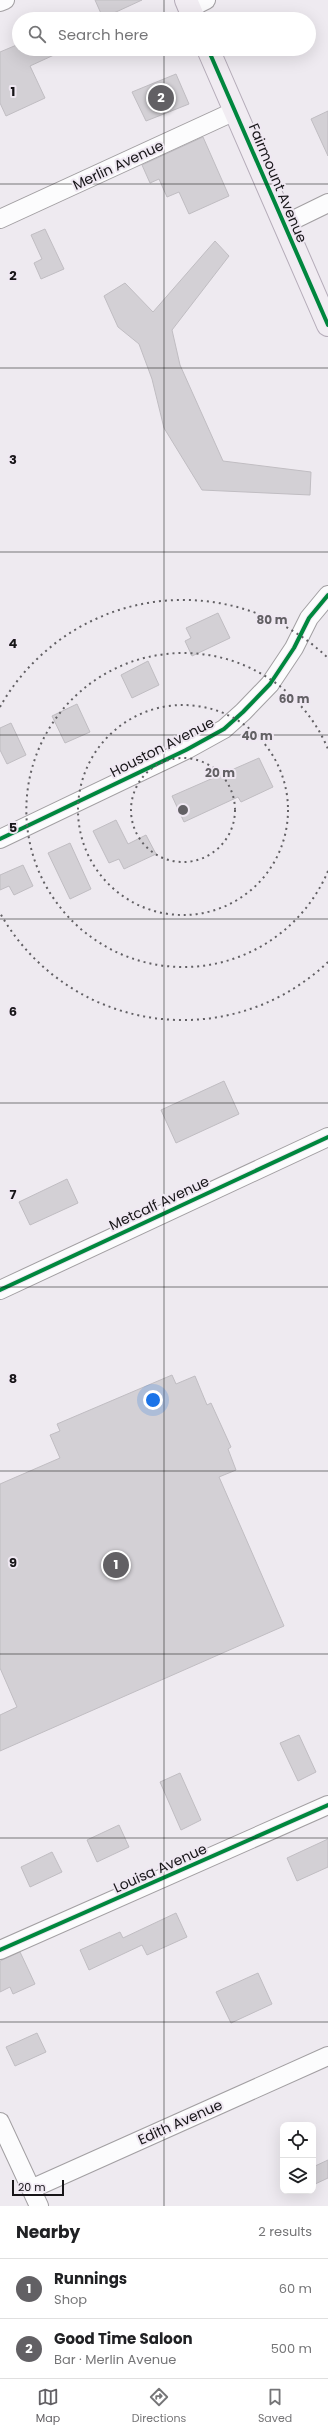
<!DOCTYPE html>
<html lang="en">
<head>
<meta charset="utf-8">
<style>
	body { margin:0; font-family:Poppins,sans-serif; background:#f6f6f6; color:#202124 }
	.controls { position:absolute; right:12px; bottom:12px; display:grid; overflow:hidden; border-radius:8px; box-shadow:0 4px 16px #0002 }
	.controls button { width:36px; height:36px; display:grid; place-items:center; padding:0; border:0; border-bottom:1px solid #e0e0e0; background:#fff; color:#202124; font:20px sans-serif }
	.scale { position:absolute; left:12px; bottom:10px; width:52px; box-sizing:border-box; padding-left:4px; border:2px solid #171518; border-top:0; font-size:11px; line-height:14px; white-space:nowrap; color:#171518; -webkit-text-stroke:3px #efe8f2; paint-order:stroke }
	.you { position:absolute; left:153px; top:1400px; width:14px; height:14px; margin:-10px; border:3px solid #fff; border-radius:50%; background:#1a73e8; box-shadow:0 0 0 6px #1a73e833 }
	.badge { display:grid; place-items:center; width:26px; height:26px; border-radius:50%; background:#626064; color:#fff; font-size:13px; font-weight:700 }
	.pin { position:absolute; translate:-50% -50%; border:2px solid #fff; box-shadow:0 1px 4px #0006 }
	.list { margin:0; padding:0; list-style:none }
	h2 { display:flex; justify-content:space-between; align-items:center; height:52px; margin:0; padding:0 16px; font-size:17px }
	h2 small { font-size:13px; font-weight:400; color:#757577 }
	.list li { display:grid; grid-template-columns:26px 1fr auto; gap:12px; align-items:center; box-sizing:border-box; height:60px; padding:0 16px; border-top:1px solid #e0e0e0 }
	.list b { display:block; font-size:15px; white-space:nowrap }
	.list p { margin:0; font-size:13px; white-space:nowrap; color:#757577 }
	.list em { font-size:13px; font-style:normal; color:#757577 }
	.icon { flex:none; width:22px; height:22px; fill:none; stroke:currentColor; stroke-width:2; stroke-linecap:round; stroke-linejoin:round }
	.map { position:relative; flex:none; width:328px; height:2206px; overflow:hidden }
	.search { position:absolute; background:#fff; box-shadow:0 4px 16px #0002; left:12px; right:12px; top:12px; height:44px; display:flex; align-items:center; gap:10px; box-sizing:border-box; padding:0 14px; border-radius:22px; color:#757577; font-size:15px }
	.sheet { height:172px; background:#fff }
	nav { display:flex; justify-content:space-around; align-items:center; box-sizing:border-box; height:56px; border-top:1px solid #e0e0e0; background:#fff; font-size:11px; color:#757577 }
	nav a { display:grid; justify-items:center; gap:2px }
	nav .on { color:#626064 }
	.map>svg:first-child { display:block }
</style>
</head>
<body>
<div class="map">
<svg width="328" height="2206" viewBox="0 0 328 2206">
	<rect width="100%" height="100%" fill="#eeeaf0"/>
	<!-- building -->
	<path fill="#d3d0d5" stroke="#c0bdc2" d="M95,0h47l-39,18z
		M19,44v5h48l-37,17 15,32 -39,18 -6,-13v-51z
		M176,74l13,30 -43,17 -14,-29z
		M328,111v45l-17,-37z
		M203,137l26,59 -40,18 -10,-22 -12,5 -8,-18 -9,4 -8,-18z
		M45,229l19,40 -23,10 -7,-16 8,-4 -11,-24z
		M215,241l14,15 -57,74 8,35 43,96 88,11 -1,23 -108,-5 -38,-62 -12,-49 -13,-35 -21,-17 -14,-31 21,-13 28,29z
		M218,613l12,25 -38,18 -7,-15 6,-3 -5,-10z
		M148,661l11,24 -27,13 -11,-23z
		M77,704l13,28 -25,11 -13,-27z
		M11,723l15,32 -19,9 -7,-14v-22z
		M259,758l14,29 -32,15 -3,-5 -54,25 -12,-26z
		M116,820l12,24 18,-9 10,19 -32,15 -5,-10 -10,4 -16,-32z
		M70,843l21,46 -21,10 -22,-46z
		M23,865l10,21 -19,9 -5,-9 -9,4v-15z
		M224,1081l15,33 -63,29 -15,-33z
		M67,1179l11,24 -48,22 -11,-23z
		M172,1375l4,9 19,-8 12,29 4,-2 20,44 -3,2 8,21 -17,7 65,149 -284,125v-36l17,-8 -17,-39v-184l60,-26 -10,-23 10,-4 -3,-7z
		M299,1735l17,37 -18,9 -18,-38z
		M180,1773l21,47 -20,10 -21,-48z
		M119,1825l10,22 -32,15 -10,-22z
		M328,1839v28l-31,14 -10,-23z
		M52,1852l10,20 -32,15 -9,-20z
		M176,1913l11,24 -40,18 -5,-10 -53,25 -9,-20 40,-18 3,6z
		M20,1952l15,32 -22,10 -3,-7 -10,5v-31z
		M258,1973l14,31 -41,19 -15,-31z
		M37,2033l9,19 -31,14 -9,-19z
		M328,2160v18l-15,7v-18z"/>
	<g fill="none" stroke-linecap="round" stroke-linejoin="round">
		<!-- minor casing -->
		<g stroke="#a29fa2" stroke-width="20">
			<path id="minor" d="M0,2l5,-2
				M190,8l16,-8
				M0,219l235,-108
				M283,225l45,-22
				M0,839l186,-89 38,-21 19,-17 27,-28 24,-36 15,-30 19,-23
				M0,1290l328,-153
				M0,1950l328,-145
				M0,2122l39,84
				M31,2189l297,-133"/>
		</g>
		<!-- primary casing -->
		<g stroke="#b5acb9" stroke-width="24">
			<path id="primary" d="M186,0l8,19
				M208,49l120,276"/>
		</g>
		<!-- minor -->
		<use href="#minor" stroke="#fcfcfd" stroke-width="18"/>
		<!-- primary -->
		<use href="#primary" stroke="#f1ecf2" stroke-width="22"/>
		<!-- cycleway casing -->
		<g stroke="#efe8f2" stroke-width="6">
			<path id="cycleway" d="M208,49l120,276
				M0,839l186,-89 38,-21 19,-17 27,-28 24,-36 15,-30 19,-23
				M0,1290l328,-153
				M0,1950l328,-145"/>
		</g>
		<!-- cycleway -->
		<use href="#cycleway" stroke="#00873e" stroke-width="4"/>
	</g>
	<!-- grid -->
	<path fill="none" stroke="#171518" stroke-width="1" stroke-opacity="0.55" d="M164,0v19M164,49v2157M0,184h328M0,368h328M0,552h328M0,735h328M0,919h328M0,1103h328M0,1287h328M0,1471h328M0,1654h328M0,1838h328M0,2022h328"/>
	<!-- distance rings -->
	<g fill="none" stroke="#626064" stroke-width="2" stroke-dasharray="2 4">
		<circle cx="183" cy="810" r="52"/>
		<circle cx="183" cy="810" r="105"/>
		<path d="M328 871A157 157 0 1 1 328 749"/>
		<path d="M328 962A210 210 0 0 1 0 913M0 707A210 210 0 0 1 328 658"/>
	</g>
	<g text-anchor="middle" stroke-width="4" stroke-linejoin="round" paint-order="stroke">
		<!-- street labels -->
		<g font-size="14" fill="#171518" stroke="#efe8f2">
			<text transform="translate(118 165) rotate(-25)" y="5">Merlin Avenue</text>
			<text transform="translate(278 183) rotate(67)" y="5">Fairmount Avenue</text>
			<text transform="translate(162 747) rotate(-27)" y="5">Houston Avenue</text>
			<text transform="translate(159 1203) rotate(-25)" y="5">Metcalf Avenue</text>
			<text transform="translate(160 1868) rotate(-24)" y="5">Louisa Avenue</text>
			<text transform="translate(180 2122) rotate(-24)" y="5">Edith Avenue</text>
		</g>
	</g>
	<g font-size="13" text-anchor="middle" font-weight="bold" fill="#171518" stroke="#efe8f2" stroke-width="4" stroke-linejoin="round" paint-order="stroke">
		<text x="13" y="96">1</text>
		<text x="13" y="280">2</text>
		<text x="13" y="464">3</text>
		<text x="13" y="648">4</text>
		<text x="13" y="832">5</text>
		<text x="13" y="1016">6</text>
		<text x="13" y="1199">7</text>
		<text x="13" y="1383">8</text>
		<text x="13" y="1567">9</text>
	</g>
	<circle cx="183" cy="810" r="6" fill="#626064" stroke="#efe8f2" stroke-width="2"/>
	<g font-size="12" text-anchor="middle" font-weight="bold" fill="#626064" stroke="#efe8f2" stroke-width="4" stroke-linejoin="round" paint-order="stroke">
		<text x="272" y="624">80 m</text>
		<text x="294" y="703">60 m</text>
		<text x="257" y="740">40 m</text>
		<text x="220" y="777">20 m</text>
	</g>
</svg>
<div class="controls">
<button><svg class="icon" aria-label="locate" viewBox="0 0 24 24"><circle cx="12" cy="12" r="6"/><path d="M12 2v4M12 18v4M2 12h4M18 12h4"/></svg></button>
<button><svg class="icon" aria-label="layers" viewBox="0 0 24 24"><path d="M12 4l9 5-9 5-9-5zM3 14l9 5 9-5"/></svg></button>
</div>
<div class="scale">20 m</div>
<div class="you"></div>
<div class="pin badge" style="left:116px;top:1565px">1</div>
<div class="pin badge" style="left:161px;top:98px">2</div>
<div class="search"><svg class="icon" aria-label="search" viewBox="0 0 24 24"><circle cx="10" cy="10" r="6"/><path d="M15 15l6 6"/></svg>Search here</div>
</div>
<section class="sheet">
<h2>Nearby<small>2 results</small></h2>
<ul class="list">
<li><span class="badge">1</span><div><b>Runnings</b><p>Shop</p></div><em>60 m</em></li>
<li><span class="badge">2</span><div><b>Good Time Saloon</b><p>Bar · Merlin Avenue</p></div><em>500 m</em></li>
</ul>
</section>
<nav>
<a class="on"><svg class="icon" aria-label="map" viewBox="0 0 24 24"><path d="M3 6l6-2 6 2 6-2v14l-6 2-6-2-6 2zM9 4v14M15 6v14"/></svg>Map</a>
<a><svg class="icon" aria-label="directions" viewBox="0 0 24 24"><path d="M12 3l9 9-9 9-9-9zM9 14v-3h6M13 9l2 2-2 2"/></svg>Directions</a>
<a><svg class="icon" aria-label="saved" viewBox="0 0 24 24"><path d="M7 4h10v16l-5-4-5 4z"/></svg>Saved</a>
</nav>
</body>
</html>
